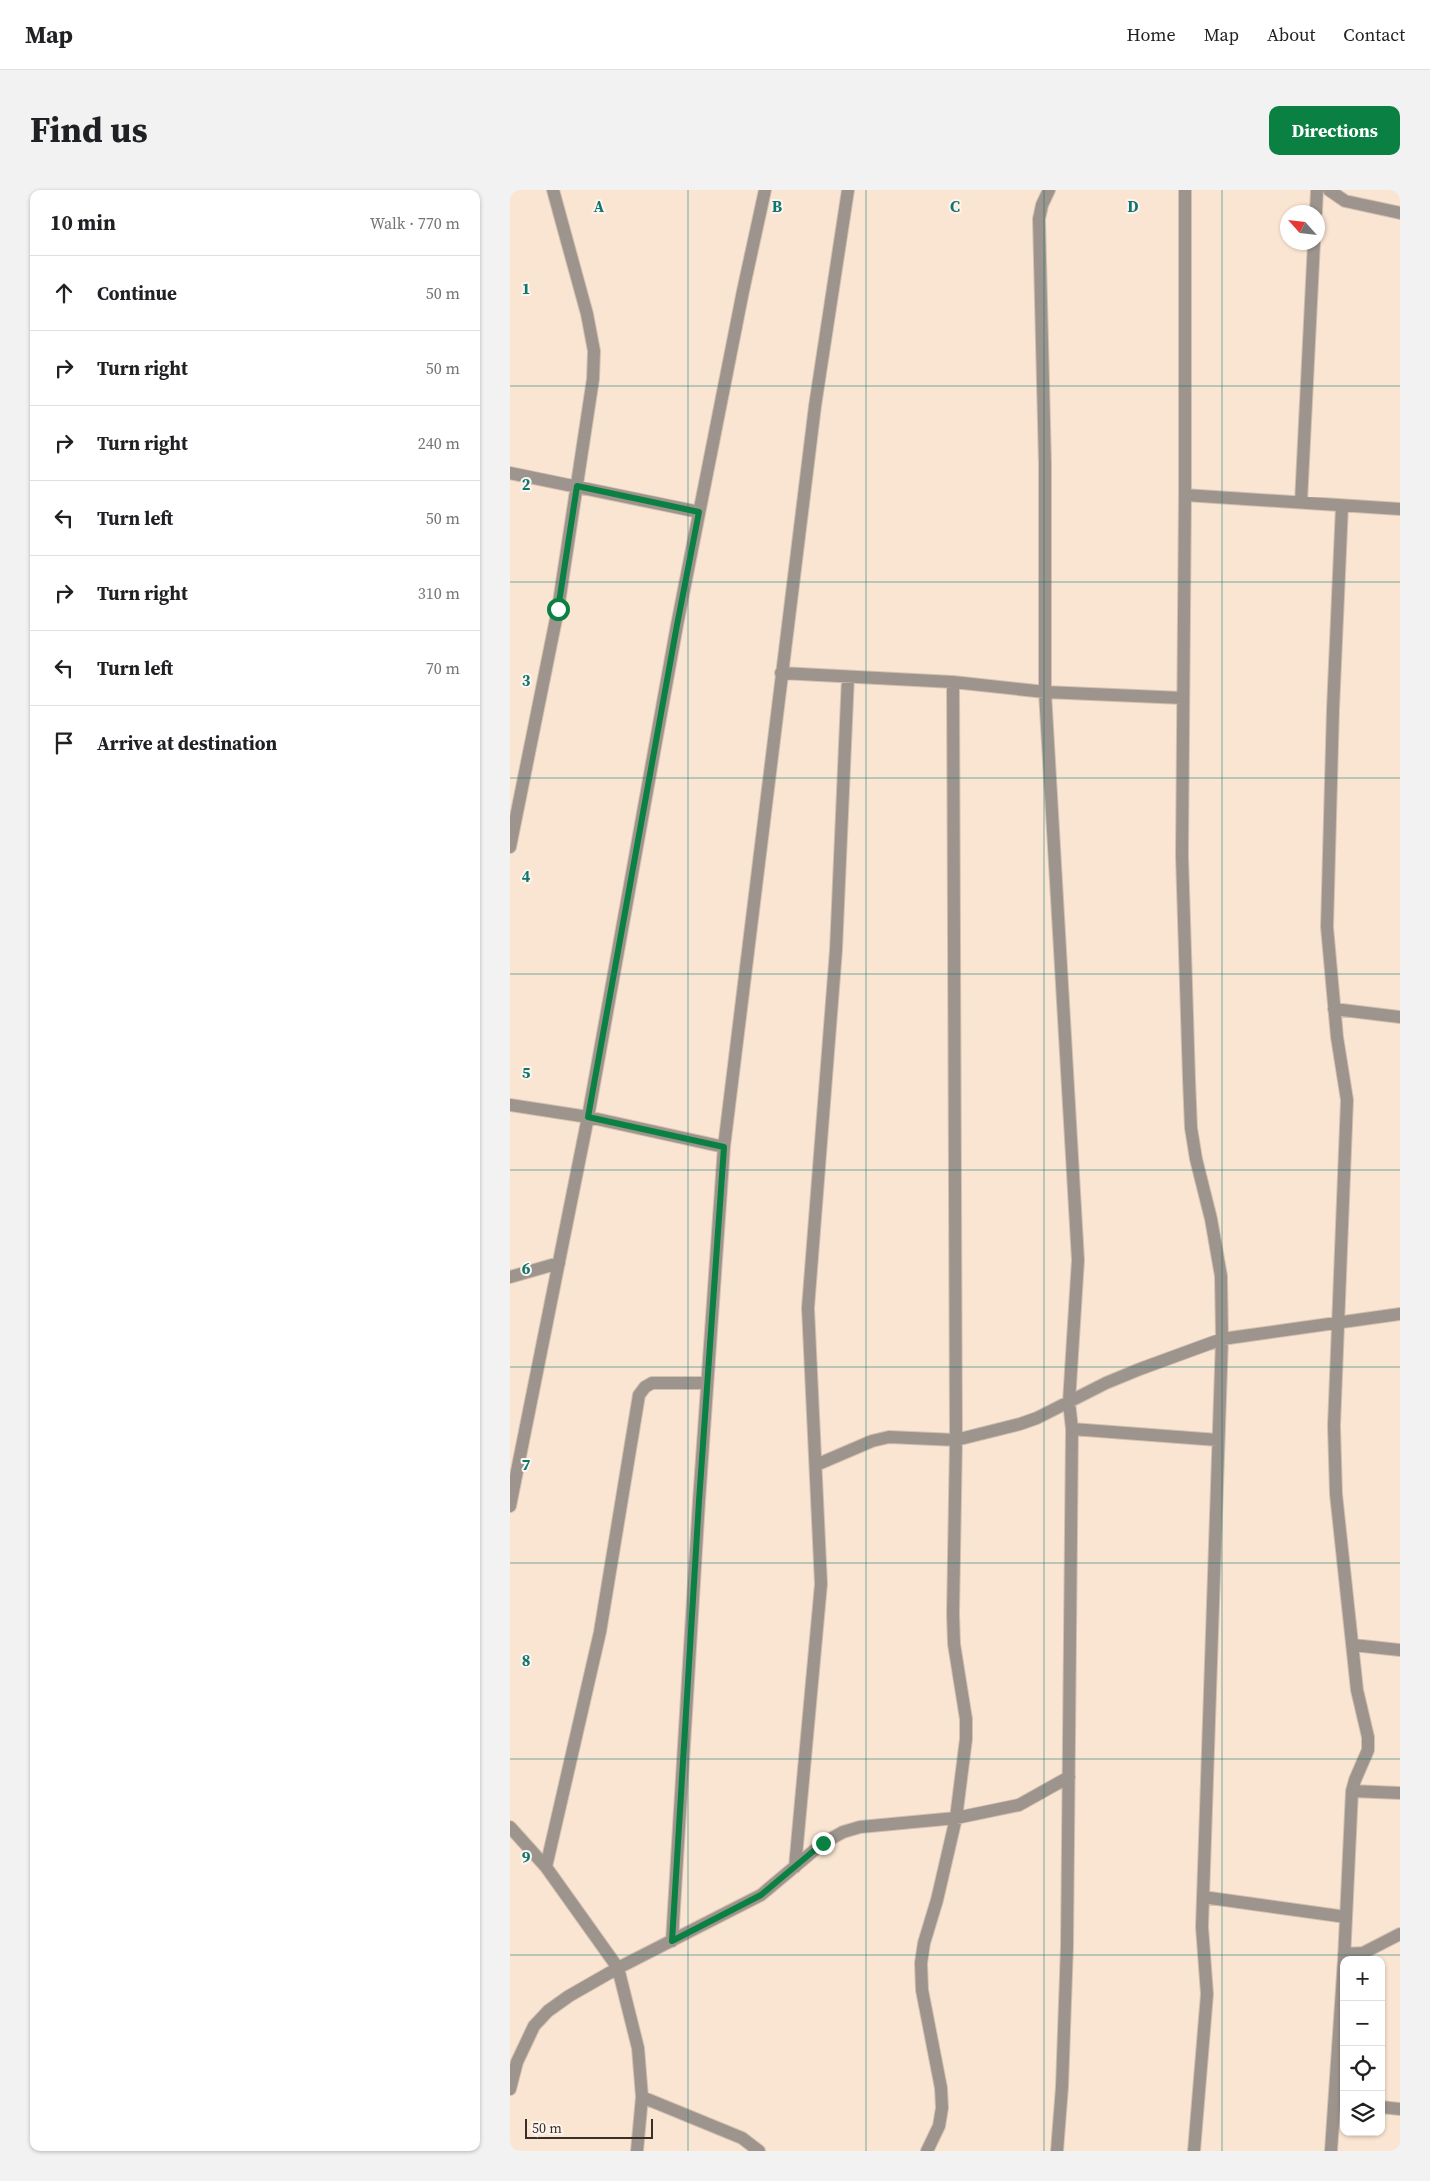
<!DOCTYPE html>
<html lang="en">
<head>
<meta charset="utf-8">
<style>
	body { margin:0; font-family:"Source Serif 4",serif; background:#f2f2f2; color:#202124 }
	.controls { position:absolute; right:15px; bottom:15px; display:grid; overflow:hidden; border-radius:10px; box-shadow:0 1px 4px #0004 }
	.controls button { width:45px; height:45px; display:grid; place-items:center; padding:0; border:0; border-bottom:1px solid #e0e0e0; background:#fff; color:#202124; font:25px sans-serif }
	.compass { position:absolute; left:770px; top:15px; width:45px; height:45px; border-radius:50%; background:#fff; box-shadow:0 1px 4px #0004; rotate:297deg }
	.scale { position:absolute; left:15px; bottom:12px; width:128px; box-sizing:border-box; padding-left:5px; border:2px solid #383029; border-top:0; font-size:14px; line-height:18px; white-space:nowrap; color:#383029; -webkit-text-stroke:4px #fdf4ed; paint-order:stroke }
	.stop { position:absolute; width:15px; height:15px; margin:-11px; border:4px solid #0b8043; border-radius:50%; background:#fff }
	.stop.end { background:#0b8043; border-color:#fff; box-shadow:0 1px 5px #0008 }
	.list { margin:0; padding:0; list-style:none }
	h2 { display:flex; justify-content:space-between; align-items:center; height:65px; margin:0; padding:0 20px; font-size:21px }
	h2 small { font-size:16px; font-weight:400; color:#757577 }
	.list li { display:grid; grid-template-columns:32px 1fr auto; gap:15px; align-items:center; box-sizing:border-box; height:75px; padding:0 20px; border-top:1px solid #e0e0e0 }
	.list b { display:block; font-size:19px; white-space:nowrap }
	.list em { font-size:16px; font-style:normal; color:#757577 }
	.icon { flex:none; width:28px; height:28px; fill:none; stroke:currentColor; stroke-width:2; stroke-linecap:round; stroke-linejoin:round }
	.map { position:relative; flex:none; width:890px; height:1961px; overflow:hidden; border-radius:10px }
	header { display:flex; align-items:center; gap:30px; box-sizing:border-box; height:70px; padding:0 25px; background:#fff; border-bottom:1px solid #e0e0e0 }
	header strong { font-size:24px }
	nav { display:flex; gap:28px; margin-inline-start:auto; font-size:18px }
	.intro { display:flex; align-items:center; justify-content:space-between; box-sizing:border-box; height:120px; padding:0 30px }
	h1 { margin:0; font-size:35px }
	.button { padding:12px 22px; border-radius:10px; background:#0b8043; color:#fff; font-size:18px; font-weight:700 }
	main { display:flex; gap:30px; padding:0 30px }
	aside { flex:1; background:#fff; border-radius:10px; box-shadow:0 1px 4px #0004 }
	.map>svg:first-child { display:block }
</style>
</head>
<body>
<header>
<strong>Map</strong>
<nav><a>Home</a><a>Map</a><a>About</a><a>Contact</a></nav>
</header>
<div class="intro"><h1>Find us</h1><a class="button">Directions</a></div>
<main>
<aside>
<h2>10 min<small>Walk · 770 m</small></h2>
<ul class="list">
<li><svg class="icon" aria-label="ahead" viewBox="0 0 24 24"><path d="M12 20V5M6 11l6-6 6 6"/></svg><div><b>Continue</b></div><em>50 m</em></li>
<li><svg class="icon" aria-label="right" viewBox="0 0 24 24"><path d="M7 20v-9h11M14 6l5 5-5 5"/></svg><div><b>Turn right</b></div><em>50 m</em></li>
<li><svg class="icon" aria-label="right" viewBox="0 0 24 24"><path d="M7 20v-9h11M14 6l5 5-5 5"/></svg><div><b>Turn right</b></div><em>240 m</em></li>
<li><svg class="icon" aria-label="left" viewBox="0 0 24 24"><path d="M17 20v-9H6M10 6l-5 5 5 5"/></svg><div><b>Turn left</b></div><em>50 m</em></li>
<li><svg class="icon" aria-label="right" viewBox="0 0 24 24"><path d="M7 20v-9h11M14 6l5 5-5 5"/></svg><div><b>Turn right</b></div><em>310 m</em></li>
<li><svg class="icon" aria-label="left" viewBox="0 0 24 24"><path d="M17 20v-9H6M10 6l-5 5 5 5"/></svg><div><b>Turn left</b></div><em>70 m</em></li>
<li><svg class="icon" aria-label="arrive" viewBox="0 0 24 24"><path d="M6 21V4h12l-3 4 3 4H6"/></svg><div><b>Arrive at destination</b></div></li>
</ul>
</aside>
<div class="map">
<svg width="890" height="1961" viewBox="0 0 890 1961">
	<rect width="100%" height="100%" fill="#fae5d2"/>
	<g fill="none" stroke-linecap="round" stroke-linejoin="round">
		<!-- minor casing -->
		<g stroke="#d3c1b0" stroke-width="14">
			<path id="minor" d="M539,0l-7,15 -3,14 6,245v228l33,568 -9,142 3,27 -5,517 -5,141 -5,64
				M675,0v305l-3,361 7,223 2,49 5,31 15,60 10,57 1,63 -20,588 5,67 -13,157
				M819,0l16,11 55,12
				M806,22l1,-22
				M0,283l189,39
				M675,305l215,14
				M791,312l13,-260
				M832,316l-9,203 -6,218 10,110 10,63 -13,326 2,68 21,196 11,47v13l-13,30 -3,11 -8,169
				M271,483l172,9 92,10 138,6
				M0,657l48,-238 35,-230 1,-28 -7,-37 -34,-124
				M824,819l66,8
				M0,915l78,12 136,30
				M0,1087l49,-14
				M562,1239l146,11
				M306,1275l56,-24 17,-4 67,3 64,-16 17,-6 69,-35 34,-14 82,-30 178,-25
				M0,1316l78,-389 89,-492 66,-334 22,-101
				M843,1455l47,5
				M842,1601l48,2
				M0,1637l36,40 72,101 20,80 4,49 -5,54
				M36,1677l54,-235 39,-237 6,-8 7,-4h55
				M285,1677l26,-283 -13,-276 28,-358 12,-273
				M693,1707l143,20
				M162,1751l27,-440 25,-354 91,-741 33,-216
				M834,1764l19,-1 37,-19
				M0,1899l7,-27 17,-36 14,-15 21,-15 49,-28 143,-73 62,-52 20,-11 17,-5 96,-9 63,-13 50,-28
				M132,1907l100,41 17,13
				M871,1917l19,2
				M417,1961l12,-25 3,-18 -1,-20 -19,-98 -1,-27 3,-20 13,-43 19,-82 10,-79v-20l-12,-75 -1,-30 3,-174 -3,-758
				M821,1961l13,-191"/>
		</g>
		<!-- minor -->
		<use href="#minor" stroke="#9d948d" stroke-width="12"/>
	</g>
	<g fill="none" stroke-linecap="round" stroke-linejoin="round">
		<!-- route -->
		<path stroke="#0b8043" stroke-width="6" d="M48,419l19,-123 122,26 -22,113 -89,492 136,30 -25,354 -27,440 89,-46 62,-52"/>
	</g>
	<!-- grid -->
	<path fill="none" stroke="#0f766e" stroke-width="1" stroke-opacity="0.55" d="M178,0v1961M356,0v1961M534,0v1961M712,0v1961M0,196h890M0,392h890M0,588h890M0,784h890M0,980h890M0,1177h890M0,1373h890M0,1569h890M0,1765h890"/>
	<g font-size="16" text-anchor="middle" font-weight="bold" fill="#0f766e" stroke="#fdf4ed" stroke-width="4" stroke-linejoin="round" paint-order="stroke">
		<text x="89" y="22">A</text>
		<text x="267" y="22">B</text>
		<text x="445" y="22">C</text>
		<text x="623" y="22">D</text>
		<text x="16" y="104">1</text>
		<text x="16" y="300">2</text>
		<text x="16" y="496">3</text>
		<text x="16" y="692">4</text>
		<text x="16" y="888">5</text>
		<text x="16" y="1084">6</text>
		<text x="16" y="1280">7</text>
		<text x="16" y="1476">8</text>
		<text x="16" y="1673">9</text>
	</g>
</svg>
<div class="controls">
<button>+</button>
<button>−</button>
<button><svg class="icon" aria-label="locate" viewBox="0 0 24 24"><circle cx="12" cy="12" r="6"/><path d="M12 2v4M12 18v4M2 12h4M18 12h4"/></svg></button>
<button><svg class="icon" aria-label="layers" viewBox="0 0 24 24"><path d="M12 4l9 5-9 5-9-5zM3 14l9 5 9-5"/></svg></button>
</div>
<svg class="compass" viewBox="-18 -18 36 36"><path d="M0-13l5 13h-10z" fill="#e53935"/><path d="M0 13l5-13h-10z" fill="#757577"/></svg>
<div class="scale">50 m</div>
<div class="stop" style="left:48px;top:419px"></div>
<div class="stop end" style="left:313px;top:1653px"></div>
</div>
</main>
</body>
</html>
